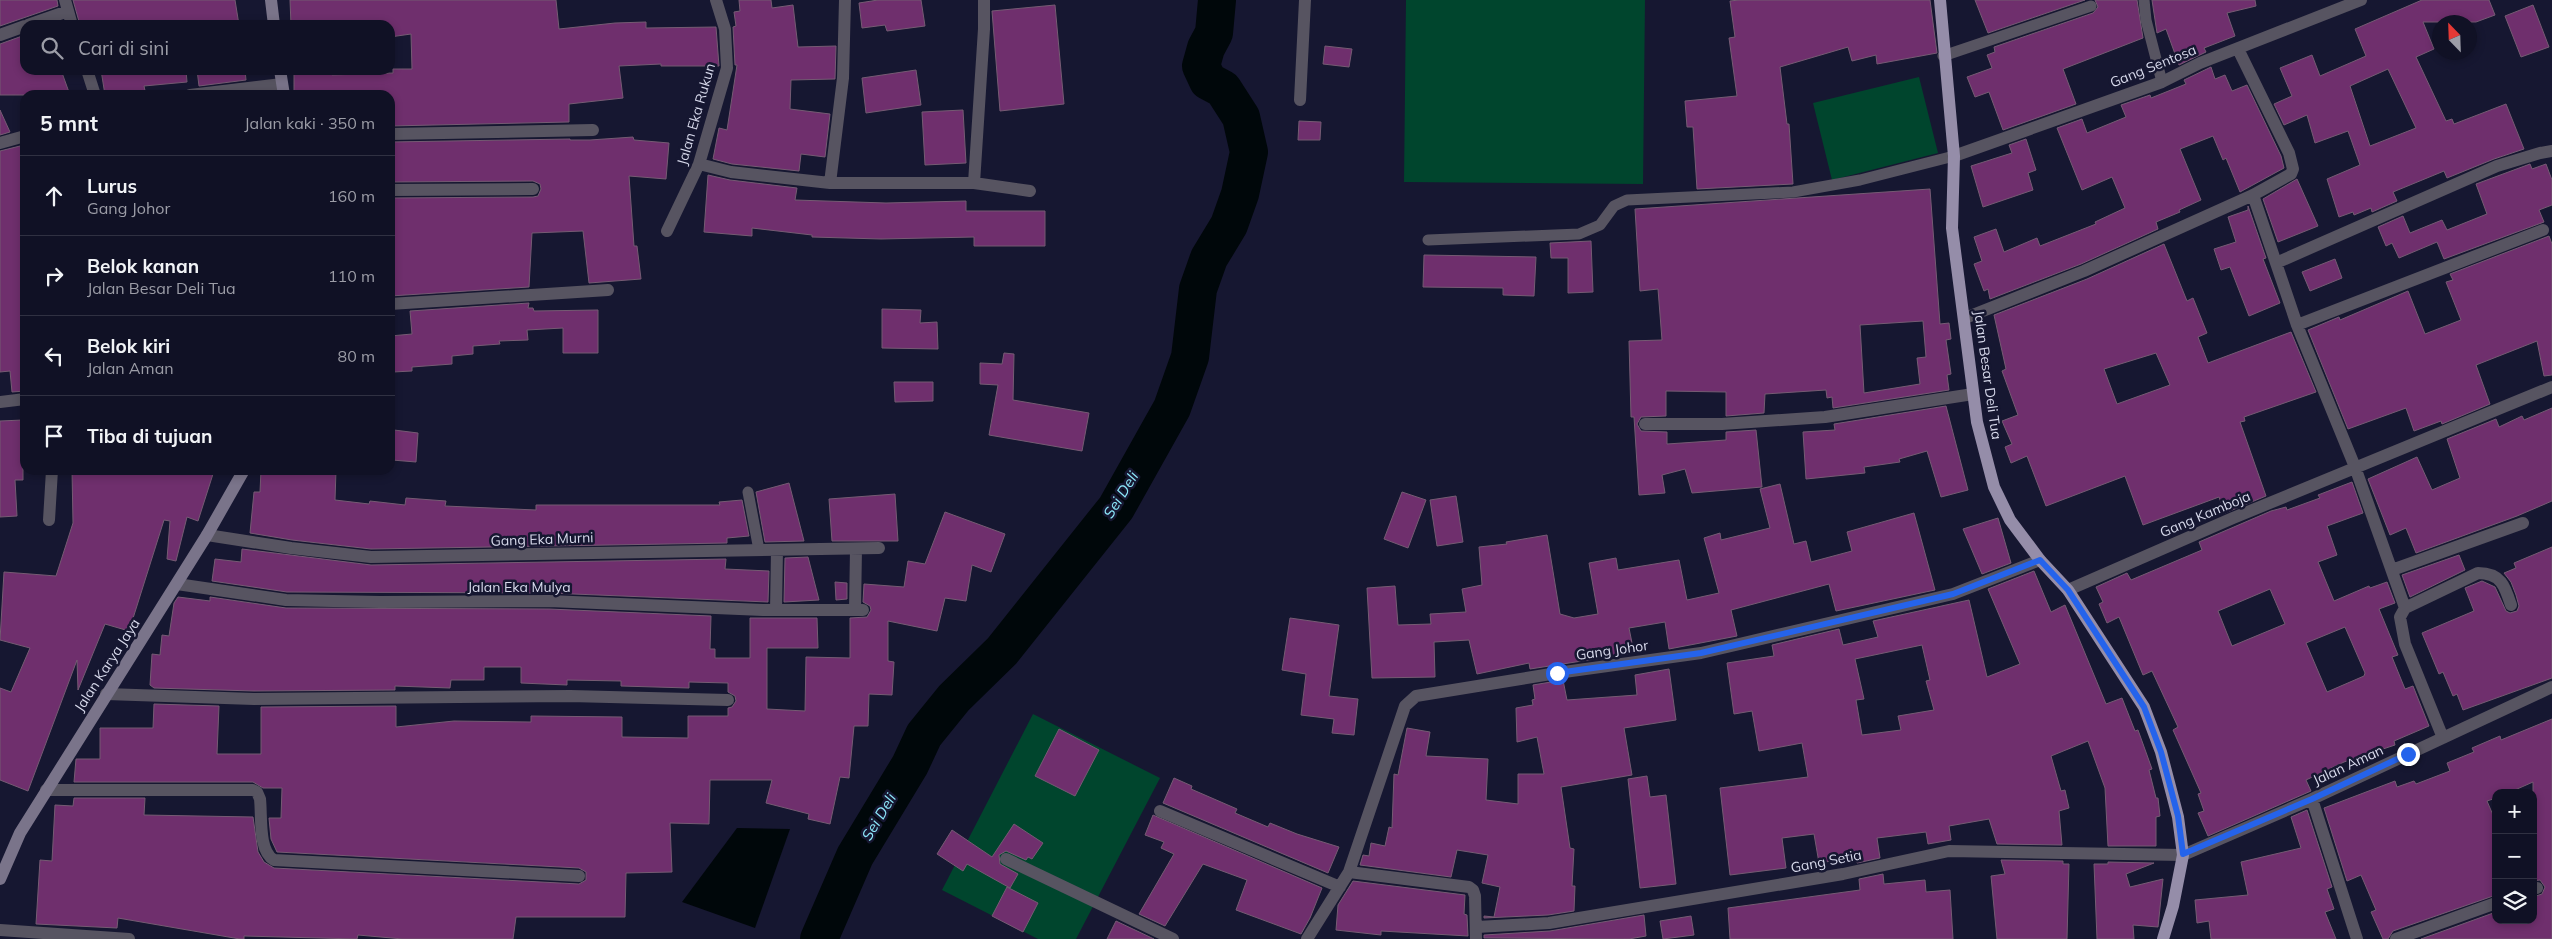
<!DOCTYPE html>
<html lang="id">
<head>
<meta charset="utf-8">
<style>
	body { margin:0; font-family:Mulish,sans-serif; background:#1e1f32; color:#f1f3f6 }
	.controls { position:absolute; right:15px; bottom:15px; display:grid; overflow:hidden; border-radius:10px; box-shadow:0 2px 8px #0003 }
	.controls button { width:45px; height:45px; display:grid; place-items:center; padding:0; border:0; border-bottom:1px solid #303142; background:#101125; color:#f1f3f6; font:25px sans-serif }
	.compass { position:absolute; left:2432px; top:15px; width:45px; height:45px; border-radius:50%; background:#101125; box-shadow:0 2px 8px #0003; rotate:337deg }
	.stop { position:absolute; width:15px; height:15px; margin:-11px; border:4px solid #2563eb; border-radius:50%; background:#fff }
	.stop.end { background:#2563eb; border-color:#fff; box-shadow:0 1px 5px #0008 }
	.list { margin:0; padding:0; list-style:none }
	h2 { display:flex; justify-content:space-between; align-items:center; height:65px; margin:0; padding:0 20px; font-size:21px }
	h2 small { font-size:16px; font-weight:400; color:#9c9da7 }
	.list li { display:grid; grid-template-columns:32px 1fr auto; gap:15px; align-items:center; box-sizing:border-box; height:80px; padding:0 20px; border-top:1px solid #303142 }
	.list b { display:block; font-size:19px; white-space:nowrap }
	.list p { margin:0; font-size:16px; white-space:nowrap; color:#9c9da7 }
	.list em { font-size:16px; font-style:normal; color:#9c9da7 }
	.icon { flex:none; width:28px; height:28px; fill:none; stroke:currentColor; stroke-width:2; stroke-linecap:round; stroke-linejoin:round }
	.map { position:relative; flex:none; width:2552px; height:939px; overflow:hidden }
	.search { position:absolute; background:#101125; box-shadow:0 2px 8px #0003; left:20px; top:20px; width:375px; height:55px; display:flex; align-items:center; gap:12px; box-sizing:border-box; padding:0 18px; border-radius:15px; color:#9c9da7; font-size:19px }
	.panel { position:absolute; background:#101125; box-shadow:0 2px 8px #0003; left:20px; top:90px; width:375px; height:385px; border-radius:15px }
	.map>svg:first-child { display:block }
</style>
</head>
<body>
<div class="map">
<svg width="2552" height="939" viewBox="0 0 2552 939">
	<rect width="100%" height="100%" fill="#161731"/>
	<!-- green -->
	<path fill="#00452d" d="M1406,0h239l-2,184 -239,-2z
		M1919,77l19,76 -106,27 -19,-77z
		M1033,714l127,64 -84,161h-38l-96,-49z"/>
	<!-- water -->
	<path fill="#00070a" d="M737,828l53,1 -35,99 -73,-26z"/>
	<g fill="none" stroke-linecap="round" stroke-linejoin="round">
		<!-- river -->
		<path stroke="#00070a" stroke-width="38" d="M819,939l36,-83 55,-91 14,-30 30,-37 48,-47 114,-143 56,-100 18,-51 8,-68 11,-31 20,-33 11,-31 9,-42 -8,-35 -18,-28 -15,-8 -7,-15 5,-18 8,-15 3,-33"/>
	</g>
	<!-- building -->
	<path fill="#6f2f6d" stroke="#755b73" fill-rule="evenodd" d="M0,0h57l1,6 -58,20z
		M73,0h162l4,25h-159z
		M290,0h266l3,29 56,-6 31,-1v6l70,-1 3,39h-58v-2l-42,2 4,32 -54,6v18l-179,4v-31h-93v-4h-3v-19l38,-1v4l61,-2v-4h19l-1,-35 -21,3v-12h-99z
		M739,0h32l1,8 21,-3 5,42 38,-1 -1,33 -44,1 -1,29 40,5 -5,43 -24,-3 -2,17 -67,-7 -19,-5 6,-31 8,2 10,-65h-2l-2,-38 3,-1 -2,-14 6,-1z
		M878,0h43l4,26 -38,5 -2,-6 -23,3 -3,-25z
		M1739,0h191l7,53 -60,11 -1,-9 -24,6 -4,-14 -68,20 7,57h2l4,60 -96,5 -4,-62h-6l-2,-26 52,-5 -8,-58 6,-1 -5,-36z
		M1975,0h110l-97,33z
		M2095,0h42l6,38 -80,31 13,35 -73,26 -14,-38 -14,5 -8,-20 25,-9 -5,-13 8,-3 -1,-5 99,-34 5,-6z
		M2152,0h103l1,6 -29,7 8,23 -31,12 2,4 -27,13 -13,-36 -9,4z
		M2422,0h67l6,15 -19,7h-53l11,27 -18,8 30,64 6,-2 2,5 52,-20 18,45 -30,10 -47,19 -3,-7 -51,21 4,9 -25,11 -1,-4 -17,7 -1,-3 -14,5 -12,-38 33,-14 -12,-34 -33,12 -8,-28 -23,10 -10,-21 18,-8 -12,-28 32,-13 8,21 46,-20 -11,-27zM2388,69l28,59 -46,18 -20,-60z
		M1055,5l9,99 -64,7 -8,-100z
		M2533,5l16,42 -28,10 -16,-41z
		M25,35v35h36l9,25h-70v-51z
		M1325,46l27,3 -3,18 -26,-3z
		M2211,67l4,12 10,-4 7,16 15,-6 34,71 3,12 -44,24 -14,-34 -3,2 -10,-24 -33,13 21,51 -22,10 1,2 -24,10 2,7 -77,35 -91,35 -2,-10 -4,2 -10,-27 8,-3 -8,-24 22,-8 8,23 33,-14 3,8 56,-22 -1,-2 30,-14 -13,-31 -30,13 -25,-62 25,-9 5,14 39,-16 -5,-12 29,-10 1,3 35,-14 -2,-4z
		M101,70h85l1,12 -43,4 2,9h-41z
		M197,70h48l1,10 -47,6z
		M916,70l5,35 -55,8 -4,-35z
		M0,110l10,22 -10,3z
		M963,110l3,53 -41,2 -3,-53z
		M1299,121l22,1 -1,18h-22z
		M633,137l1,3 35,3 -3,36 -37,-3 5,70h3l4,33 -52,4 -6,-52 -51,2 -3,54 -139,9v-98l143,-1 5,-1 3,-7 -1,-5 -7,-3 -143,1v-40l180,-3v1h20z
		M2026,139l10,31 -8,3 5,17 -50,17 -12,-41 41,-13 -3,-8z
		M24,145l1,246 -13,1 -2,-21 -10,1v-221z
		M2530,164l2,5 14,-5 6,16v25l-13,5 5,12 -100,37 -7,-17 -38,16 -7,-15 -6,3 -8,-19 25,-11 7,17 32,-13 5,10 40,-16 -11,-30z
		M708,175l22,5 67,8 -2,12 91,3 80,-2v10h79v35h-71v-9l-93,2 -69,-2v-2l-60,-7v8l-48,-4z
		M2297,179l21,47 -40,16 -15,-43z
		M1930,189l10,135 9,-1 2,16 -5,1 5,34 -4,1 2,15 -116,18 -1,-11 -5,1 -1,-8 -61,4 -1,19 -38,3v-24l-60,-1v25l-25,1 -4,7 4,7 26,1v12l59,-4v-8l30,-2 6,57 -70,6 -7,-24 -23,6 3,18 -26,2 -5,-78h-3l-2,-76 33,-1 -4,-51 -18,2 -5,-82zM1923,321l3,36 -9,1 3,26 -56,9 -4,-68z
		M2248,206l18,52 -3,1 17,44 -31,13 -19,-49 -9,3 -7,-21 22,-7 -8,-25 20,-7z
		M2549,236l3,8v131l-8,1 -7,-35 -61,24 14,39 -48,20 -1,-3 -27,10 -8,-23 -58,21 -40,-99 31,-13 1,3 68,-29 17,43 36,-14 -15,-38 7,-2 -3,-6z
		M1591,241l2,51 -25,1v-35h-17l-1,-15z
		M2164,244l23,57 6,-3 14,35 -9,4 10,26 83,-31 25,60 -72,25 1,4 -5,1 26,74 -41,17 -6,-16 -76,28 -18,-49 -79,30 -19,-50 -16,7 -6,-16 7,-3 -10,-23 16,-6 -16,-44 4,-2 -12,-54 93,-36zM2156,353l14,32 -53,19 -13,-35z
		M1424,255l112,2 -2,39 -31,-1v-7l-80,-1z
		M2335,259l7,19 -32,13 -8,-19z
		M529,303l-1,5h5l1,3 64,-1v43h-35v-25l-36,2 1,10 -29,1 1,3 -27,2v8l-21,2v8l-40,3v4l-19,1 -3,-36 22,-2 -2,-23z
		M882,309l39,1 -1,13 17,-1 1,27 -56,-1z
		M1004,353l10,1 -1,46 76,13 -7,38 -93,-16 9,-50 -18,-1v-21l22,1z
		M894,382h39v19l-38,1z
		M1946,406l22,84 -27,7 -14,-46 -28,8 1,3 -36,5 1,6 -59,6 -3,-47 32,-2 -1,-6z
		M2552,408v93l-35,15 -101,37 -10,-25 -16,7 -22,-56 49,-22 15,33 28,-12 -13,-39 49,-20 3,8 23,-11 2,4z
		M23,420v60h-8l2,36 -17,1v-96z
		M394,430l24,3 -2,29 -24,-2z
		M72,470h128l13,4 -15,47 -11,-4 -11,44 -9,-2 3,-38 -6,-1 -35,111 -24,-7 -27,66 -1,-30 -49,131 -28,-11v-92l11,4 19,-44 -30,-8 4,-68 52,4 17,-53z
		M261,470h75l-1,30 34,4 1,-3 35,4 1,-7 40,3 -1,5 91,4v-5h184l-1,-3 23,-2 7,36 -22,2v5l-356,6 -79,-9 -42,-7 4,-41h6z
		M2352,482l11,31 -36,13 10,29 -19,7 16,39 35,-15 1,2 17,-6 8,21 -16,6 19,46 -6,2 13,32 8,-3 16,40 -35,15 1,4 -51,17 -38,18 5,11 -103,45 -10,-23 6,-2 -6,-17 3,-1 -28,-63 5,-3 -26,-56 -9,4 -24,-58 -12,6 -8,-19 4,-2 -7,-15 31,-14 4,7 71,-30 -3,-8 72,-31 15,-4 1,3 33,-12 -2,-3zM2270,589l15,35 -53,22 -14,-35zM2345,627l20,46 -1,3 -37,16 -21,-49z
		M789,483l15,58 -39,1 -9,-50z
		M1780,484l14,60 12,-3 5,21 41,-11 -5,-19 67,-19 21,77 -99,21 -7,-27 -98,26 6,26 -68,13 -4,-27 -36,6 5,25 -104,16 -1,-6 -52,11 -8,-34 -35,2 1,35 -63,1 -5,-90 28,-2 3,39 33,-1 -1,-10 36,-2 -4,-23 20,-4 -3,-38 28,-3 -1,-2 41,-7 13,79 14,4 24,-4 -9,-51 27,-5 2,12 61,-10 8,40 32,-7 -15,-55 16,-5 1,7 49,-12 -10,-39z
		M1402,492l24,8 -18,48 -24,-9z
		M895,494l3,47h-66l-3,-42z
		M1456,496l7,46 -26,4 -7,-46z
		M945,512l60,22 -14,38 -19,-7 -6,36 -21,-3 -8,33 -49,-10v40l6,1 -2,33 -23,-1 -1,32h-14l-5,52 -9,-1 -10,47 -22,-5 1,-5 -43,-11 6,-23h-62l-1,44 -39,-1 2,49 -46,1 -1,44h-109l-3,22h-110l-45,-4 -1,4 -113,-3v3h-4l-122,-21 -1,10 -81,-4 4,-64 12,1 3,-56 18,1 1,-8h71l-1,17 109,2 5,35 6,10 10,6 305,16 7,-4v-8l-7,-4 -302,-16 -6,-13 -2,-21h12l1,-30h-19l-10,-6h-179l2,-23h24v-31h53l1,-24 65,2 -2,48h44v-47l135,-1v21l58,-6 77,1v-6l91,1v20l66,1v-22h40v-8l4,-1 4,-6 -1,-5 -7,-4v-9l-39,-1v6l-68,-2v-5l-54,-1v5l-46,-2v-16h-37v13h-33l-1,8 -55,-2v4l-141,1 -100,-3 -4,-3 2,-31 8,1 2,-20 7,1 5,-33 4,-6 32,4v-4l76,11 263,1 162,7 -1,33h5v9h35v-40h67l1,30h-51v61l38,2 1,-54 44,1v-40l17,-1 4,-7 -1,-4 -7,-4 1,-18 40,3 4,-26 17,3z
		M1998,518l13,45 -29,11 -19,-45z
		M2552,547v131l-89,32 -6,-16 -4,2 -10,-24 -4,2 -17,-41 52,-22 -9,-23 17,-7 13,6 11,24 4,2 7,-2 2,-5 -3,-11 -5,-13 -7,-9 12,-5 -2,-5z
		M242,549l129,16 355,-6 -1,10 44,2 -1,31 -219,-9 -262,-1 -75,-11 3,-22 26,3z
		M2459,555l6,15 -55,27 -8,-22z
		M808,557l11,43 -35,2 1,-44z
		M2034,571l17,41 14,-7 41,99 16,-6 13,33 3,-1 14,39 -3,1 7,28h2l2,18 -4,1v29h-48l-3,-58 -17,-47 -37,15 10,35 4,-1 4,18 -10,3 3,34 -65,-1 -8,-25 -40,7 2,14 -23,4 -2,-12 -49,6 3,20 -23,5v-6l-38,6 -5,-29 -32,4 4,30 -56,7 -10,-87 88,-11 -6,-34 -43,8 -7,-40 -18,3 -7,-51 47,-7 -2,-11 67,-16 4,16 35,-8 -5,-16 96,-21 18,77 33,-13 -32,-75zM1922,645l8,35 -4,1 8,29 -36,6 3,14 -39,5 -6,-35 8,-1 -9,-40z
		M835,582l12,1v16l-11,1z
		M1290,618l49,7 -10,71 29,3 -4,36 -22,-2 2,-14 -33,-4 5,-41 -24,-4z
		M1669,669l7,51 -52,8 8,47 -71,12 9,61 4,1 -2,37h3l-1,25 -26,4 -64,3v-2l10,1 6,-30 -18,-4 6,-28 -31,-5 -6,27 -91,-12 3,-10 6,1 2,-13 14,3 4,-19 3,1 2,-54 4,1 9,-47 23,4 -4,24 62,3 -2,41 32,4v-30h26l-7,-37 -20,5 -1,-34 17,-3 -1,-5 3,-1 -2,-14 30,-5 4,20 70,-5 -2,-20z
		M2552,719v220h-131l75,-27v8h37v-23l9,-3 3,-7 -5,-7 -7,1v-99l-25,11h-12v5l-9,3 9,21v73l-103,36 -5,8h-5l-12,-27 5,-2 -15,-35 -14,6 -23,-73 71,-27 2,6 17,-6 2,3 34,-13 -3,-8 27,-11 -2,-4 28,-12 1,4z
		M1059,729l40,21 -24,46 -40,-20z
		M1647,776l3,21 16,-2 10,89 -36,4 -12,-109z
		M1174,778l18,8 -1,3 46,20 -2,4 33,14 2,-4 27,11 42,13 -11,26 -165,-70z
		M2307,810l25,77 -5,2 7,20 -9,3 11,27h-125l-2,-18 -12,2 -2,-23 53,-5 -7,-33 60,-14 -10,-31z
		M1153,815l169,73 -12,30 -9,16 -65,-24 11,-30 -44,-16 -38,62 -26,-12 35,-60 -13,-6 3,-6 -19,-7z
		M1014,824l29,19 -11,16 -4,-2 -2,3 -20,-9 -7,4 1,9 18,10 -8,14 -43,-24 -4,7 -26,-17 15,-24 40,27z
		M2001,860l62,1v3h6l-2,75h-70l-6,-63 14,-2z
		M2108,862l46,1 -28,11 4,13 33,-8 -5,48 -25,-2 1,14h-37l-3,-75h14z
		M1883,874l1,10 41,-4 1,12 24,-2 3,49h-223l-2,-31 132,-18 -1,-11z
		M1353,881l112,14 -1,19 3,1 1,21 -87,-5v4l-45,-5 2,-25z
		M1007,887l31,16 -15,29 -31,-16z
		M1644,915l2,21 -17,3 -145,-1v-3l66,-4z
		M1691,916l3,19 -31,4 -3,-18z
		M1116,921l38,18h-47z"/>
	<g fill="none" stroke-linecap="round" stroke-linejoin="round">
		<!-- lane -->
		<path stroke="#575461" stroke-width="11" d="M2144,0l2,20 16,62
			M1943,56l148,-50
			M1428,240l151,-6 21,-9 14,-19 13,-6 166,-8 67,-12 94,-24
			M748,492l11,58"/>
		<!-- street -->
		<path stroke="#575461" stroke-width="12" d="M65,0l7,25
			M28,25l40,-14
			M0,35l25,-9
			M87,70l8,25
			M190,95l92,-11
			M1300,100l5,-100
			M390,134l203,-4
			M0,143l25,-7
			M1954,156l208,-74 38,-19 161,-63
			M699,164l32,8 99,11h144l56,8
			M830,183l13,-105 2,-78
			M974,183l10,-154v-29
			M390,190l143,-1
			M2253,195l44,130 58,142 50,141 -5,9 5,27 38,94
			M667,231l32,-67 28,-96 -2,-39 -9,-29
			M2276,263l221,-97 43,-13 12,-2
			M390,304l218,-14
			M1965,318l119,-47 169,-76 38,-21 2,-5 -4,-16 -51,-104
			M2297,325l246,-95
			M0,402l25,-3
			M1645,424h77l103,-7 148,-23
			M49,520l3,-50
			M207,535l84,13 80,9 508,-9
			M2392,570l131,-47
			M177,584l109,16 94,2 169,-1 214,9h100
			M2068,590l165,-72 319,-131
			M2405,608l73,-35c23,0 27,13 33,32
			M776,610l1,-60
			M855,610l1,-61
			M106,694l148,5 316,-3 158,4
			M46,790h207l4,2 3,7c2,17 -2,52 14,61l305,16
			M2312,799l45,140
			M1160,811l180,76
			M1006,859l167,80
			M1349,872l120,15 4,3 2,6 1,43
			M2533,889l4,-1
			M1477,927l72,-4 294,-49 106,-23 234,4 129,-56 240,-112
			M0,930l129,9
			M1307,939l42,-67 56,-166 11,-10 141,-23 144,-20 252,-59 87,-34
			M2396,939l100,-36"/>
		<!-- secondary -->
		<path stroke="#7a748a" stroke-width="12" d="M271,0l3,25
			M280,70l4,25
			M0,879l20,-46 187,-298 37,-65"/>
		<!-- primary -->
		<path stroke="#958da9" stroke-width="12" d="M1940,0l14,156 -2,72 25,194 17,65 16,33 30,40 28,30 76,117 17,45 17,65 5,38 -10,51 -10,33"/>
	</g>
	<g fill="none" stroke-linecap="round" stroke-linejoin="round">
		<!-- route -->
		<path stroke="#2563eb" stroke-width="6" d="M1557,673l144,-20 252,-59 87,-34 28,30 76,117 17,45 17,64 5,38 129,-55 96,-45"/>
	</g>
	<g text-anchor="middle" stroke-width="5" stroke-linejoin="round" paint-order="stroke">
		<!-- street labels -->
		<g font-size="14" fill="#d7d9eb" stroke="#161731">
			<text transform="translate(2153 66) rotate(-22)" y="5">Gang Sentosa</text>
			<text transform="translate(696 114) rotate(-74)" y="5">Jalan Eka Rukun</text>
			<text transform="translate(1988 375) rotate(82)" y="5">Jalan Besar Deli Tua</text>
			<text transform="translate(2205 514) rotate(-23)" y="5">Gang Kamboja</text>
			<text transform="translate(542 539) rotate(-2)" y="5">Gang Eka Murni</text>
			<text x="519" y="592">Jalan Eka Mulya</text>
			<text transform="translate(1612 650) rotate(-8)" y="5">Gang Johor</text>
			<text transform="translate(107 665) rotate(-57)" y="5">Jalan Karya Jaya</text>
			<text transform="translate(2348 765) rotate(-25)" y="5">Jalan Aman</text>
			<text transform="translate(1826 861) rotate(-11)" y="5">Gang Setia</text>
		</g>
		<!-- water labels -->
		<g font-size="15" font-style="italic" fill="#8eeafc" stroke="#161731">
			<text transform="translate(1121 495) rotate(-58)" y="5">Sei Deli</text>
			<text transform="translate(879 817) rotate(-59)" y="5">Sei Deli</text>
		</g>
	</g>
</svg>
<div class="controls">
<button>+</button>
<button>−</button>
<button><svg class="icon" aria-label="layers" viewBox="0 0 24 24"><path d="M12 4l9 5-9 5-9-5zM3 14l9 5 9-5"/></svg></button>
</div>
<svg class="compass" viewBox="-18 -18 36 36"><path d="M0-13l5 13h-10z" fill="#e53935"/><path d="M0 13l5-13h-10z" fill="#9c9da7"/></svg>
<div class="stop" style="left:1557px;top:673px"></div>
<div class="stop end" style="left:2408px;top:754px"></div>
<div class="search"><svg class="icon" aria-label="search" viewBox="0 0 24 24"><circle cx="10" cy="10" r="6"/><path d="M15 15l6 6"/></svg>Cari di sini</div>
<section class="panel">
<h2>5 mnt<small>Jalan kaki · 350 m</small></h2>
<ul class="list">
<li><svg class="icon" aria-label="ahead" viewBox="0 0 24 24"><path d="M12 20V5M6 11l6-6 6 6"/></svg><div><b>Lurus</b><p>Gang Johor</p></div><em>160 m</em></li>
<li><svg class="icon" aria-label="right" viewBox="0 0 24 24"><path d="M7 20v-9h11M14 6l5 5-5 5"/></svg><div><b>Belok kanan</b><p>Jalan Besar Deli Tua</p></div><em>110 m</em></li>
<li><svg class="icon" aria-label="left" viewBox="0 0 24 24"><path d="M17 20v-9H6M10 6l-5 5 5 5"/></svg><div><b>Belok kiri</b><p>Jalan Aman</p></div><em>80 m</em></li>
<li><svg class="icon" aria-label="arrive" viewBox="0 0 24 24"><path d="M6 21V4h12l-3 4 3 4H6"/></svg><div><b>Tiba di tujuan</b></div></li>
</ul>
</section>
</div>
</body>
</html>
